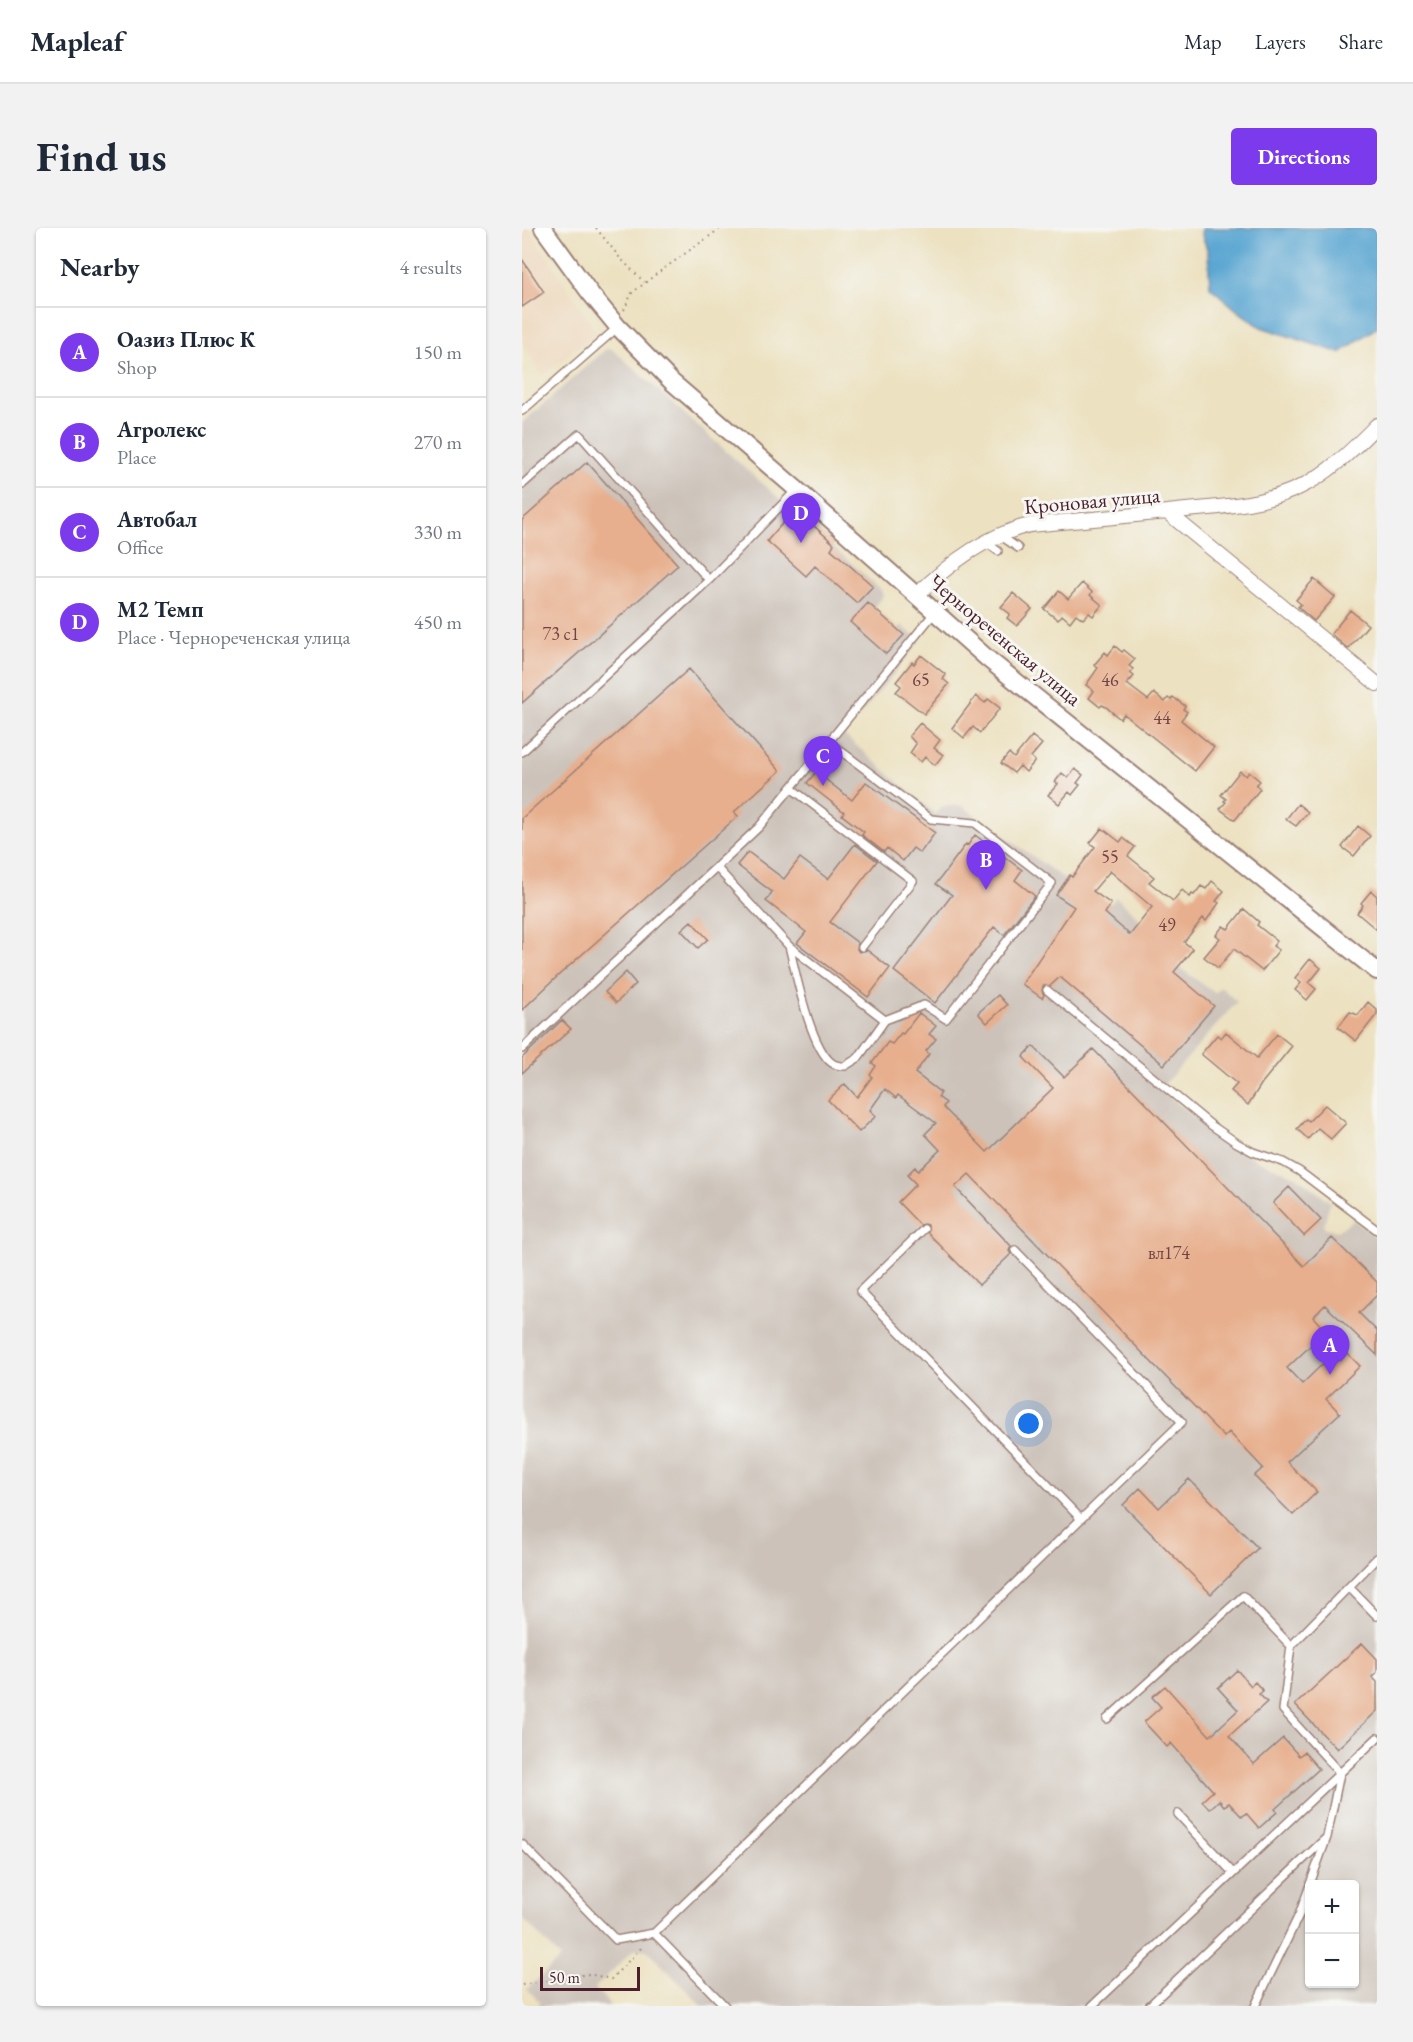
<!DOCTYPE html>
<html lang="en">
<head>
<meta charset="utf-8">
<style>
	body { margin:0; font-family:"EB Garamond",serif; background:#f2f2f3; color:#1f2937 }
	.controls { position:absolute; right:18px; bottom:18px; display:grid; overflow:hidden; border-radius:6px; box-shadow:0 2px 4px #0004 }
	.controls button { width:54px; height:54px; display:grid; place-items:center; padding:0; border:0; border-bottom:2px solid #e0e1e3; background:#fff; color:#1f2937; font:30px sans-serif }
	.scale { position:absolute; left:18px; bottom:15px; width:100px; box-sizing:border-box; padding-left:6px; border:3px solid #4a1f2b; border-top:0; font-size:16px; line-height:21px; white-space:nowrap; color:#4a1f2b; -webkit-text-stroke:4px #f6f6f2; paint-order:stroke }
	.you { position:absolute; left:507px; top:1196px; width:21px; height:21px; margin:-15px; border:4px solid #fff; border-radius:50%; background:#1a73e8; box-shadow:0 0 0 9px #1a73e833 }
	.badge { display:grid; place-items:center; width:39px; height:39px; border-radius:50%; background:#7c3aed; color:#fff; font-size:20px; font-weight:700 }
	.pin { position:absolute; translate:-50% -50px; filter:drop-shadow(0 2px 3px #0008) }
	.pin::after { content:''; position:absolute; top:32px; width:21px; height:18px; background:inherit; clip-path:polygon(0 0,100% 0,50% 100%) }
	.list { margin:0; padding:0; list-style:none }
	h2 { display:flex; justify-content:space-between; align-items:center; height:78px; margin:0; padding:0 24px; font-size:26px }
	h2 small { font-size:20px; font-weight:400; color:#747a83 }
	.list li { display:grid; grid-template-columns:39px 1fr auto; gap:18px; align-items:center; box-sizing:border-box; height:90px; padding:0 24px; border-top:2px solid #e0e1e3 }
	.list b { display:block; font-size:22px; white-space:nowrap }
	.list p { margin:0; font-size:20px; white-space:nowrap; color:#747a83 }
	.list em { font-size:20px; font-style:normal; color:#747a83 }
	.map { position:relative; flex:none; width:855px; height:1778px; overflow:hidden; border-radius:6px }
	header { display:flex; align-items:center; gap:36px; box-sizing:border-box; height:84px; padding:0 30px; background:#fff; border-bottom:2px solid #e0e1e3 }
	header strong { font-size:28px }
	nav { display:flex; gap:33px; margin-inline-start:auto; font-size:21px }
	.intro { display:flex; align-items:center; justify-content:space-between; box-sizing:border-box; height:144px; padding:0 36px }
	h1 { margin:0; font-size:42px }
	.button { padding:15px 27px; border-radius:6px; background:#7c3aed; color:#fff; font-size:21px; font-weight:700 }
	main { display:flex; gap:36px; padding:0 36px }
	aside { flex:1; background:#fff; border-radius:6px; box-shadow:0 2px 4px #0004 }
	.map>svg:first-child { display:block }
</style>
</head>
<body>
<header>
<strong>Mapleaf</strong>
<nav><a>Map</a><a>Layers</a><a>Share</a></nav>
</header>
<div class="intro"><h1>Find us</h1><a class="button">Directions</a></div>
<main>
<aside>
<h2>Nearby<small>4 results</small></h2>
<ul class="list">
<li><span class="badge">A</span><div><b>Оазиз Плюс К</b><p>Shop</p></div><em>150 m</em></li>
<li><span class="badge">B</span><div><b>Агролекс</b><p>Place</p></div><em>270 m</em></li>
<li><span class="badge">C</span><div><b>Автобал</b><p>Office</p></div><em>330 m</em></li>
<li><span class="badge">D</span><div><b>М2 Темп</b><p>Place · Чернореченская улица</p></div><em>450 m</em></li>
</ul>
</aside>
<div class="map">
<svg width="855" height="1778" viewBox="0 0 855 1778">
	<rect width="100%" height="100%" fill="#f6f6f2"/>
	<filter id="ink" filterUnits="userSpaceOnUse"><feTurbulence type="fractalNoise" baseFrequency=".0167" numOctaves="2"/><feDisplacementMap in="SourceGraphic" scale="12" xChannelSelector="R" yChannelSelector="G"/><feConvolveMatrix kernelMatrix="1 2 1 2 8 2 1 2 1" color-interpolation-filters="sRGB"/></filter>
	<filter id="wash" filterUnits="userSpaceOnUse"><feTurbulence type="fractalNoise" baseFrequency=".008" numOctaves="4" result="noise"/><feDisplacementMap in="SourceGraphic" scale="24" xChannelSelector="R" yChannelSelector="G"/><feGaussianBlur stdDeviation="1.35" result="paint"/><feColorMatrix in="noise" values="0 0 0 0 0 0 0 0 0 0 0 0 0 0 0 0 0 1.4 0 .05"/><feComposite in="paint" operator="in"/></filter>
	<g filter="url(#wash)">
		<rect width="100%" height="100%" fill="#ece1c0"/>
		<!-- built -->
		<path fill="#edd7bb" d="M0,0h6l68,104 -53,43 -21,-32z"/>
		<!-- industrial -->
		<path fill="#ccc2b9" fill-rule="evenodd" d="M84,121h6l181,162 2,-2 39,35 -1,3 48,43 2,6 -9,12 23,21 4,-4 19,16 -76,94 91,79 6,-7 20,-2 105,75 4,-5 41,29 5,-7 25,23 -7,10 8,11 73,52 6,-6 16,15 -77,87 73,58 23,13 40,16 34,26 -7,25 14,4 17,-11 23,18v768h-675l-55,-56 -13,-1 -39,39 16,18h-74l3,-4 -13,-13 34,-31 -39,-40v-1495zM788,1656h44v100h-44z"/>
		<!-- water -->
		<path fill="#58a5d1" stroke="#51627e" stroke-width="1.5" d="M681,0h174v99l-37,26 -79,-26 -23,-16 -28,-24 -2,-35 -7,-20z"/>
		<g id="blocks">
			<!-- building -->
			<path fill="#e7af8d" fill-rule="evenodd" d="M0,31l22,33 -22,15z
				M65,234l91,103 -156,138v-183z
				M273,281l39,35 -3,5 42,37 -16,17 -42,-37 -9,10 -39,-35z
				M792,351l21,18 -21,24 -16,-14 3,-3 -5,-4z
				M560,355l10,9 -2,3 12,10 -9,11 -4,-3 -6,6 -7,-5 -6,8 -8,-7 -4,5 -14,-11 15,-18 9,8z
				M491,365l19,16 -15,17 -10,-8 3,-4 -9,-7z
				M346,375l36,32 -18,19 -36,-32z
				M828,382l18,15 -20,24 -17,-15z
				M593,418l7,6 2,-2 11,9 -6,7 4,3 -3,4 4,3 -7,8 21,16 6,-7 11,9 3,-4 3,2 2,-3 12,9 -2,3 4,3 -6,8 33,27 -19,24 -71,-57 -4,5 -14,-12 -4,-2 -2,2 -11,-9 5,-7 -8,-6 12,-17 -4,-3 11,-13 3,3z
				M399,427l25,20 -3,4 6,5 -25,30 -28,-22 5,-6 -5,-4 16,-20 2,2z
				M167,441l91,102 -46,41 4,4 -178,158 -38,36v-192z
				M454,468l9,7 3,-4 12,9 -20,25 -7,-6 -9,11 -12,-10z
				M398,495l20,17 -6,8 9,7 -8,10 -10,-8 -4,5 -11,-9 6,-9 -7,-8z
				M510,508l10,8 -11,13 4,4 -9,11 -6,-6 -6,7 -13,-10 8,-10 5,5z
				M553,541l8,6 -6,8 3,2 -8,10 -3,-3 -10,12 -11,-9 10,-11 -3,-2 7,-9 6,5z
				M718,543l6,5 3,-4 11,9 -4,4 4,4 -25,31 -15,-11 6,-7 -2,-1 2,-2 -5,-4z
				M294,544l36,28 14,-18 69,51 -15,20 -7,-5 -10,13 -16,-13 -3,4 -22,-17 2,-3 -22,-17 2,-3 -37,-29z
				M776,576l10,8 -12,14 -10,-7z
				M836,598l12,10 -16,20 -12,-9z
				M580,600l18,14 3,-4 12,9 -7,9 26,21 -5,5 24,19 9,-11 8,7 2,-3 2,1 7,-9 5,3 6,-8 12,10 -8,10 3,2 -13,18 -3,-3 -19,24 9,7 -19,23 40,34 -50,59 -104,-88 -10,9h-7l-1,5 2,4 -2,3 -20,-14 52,-77 -18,-12 14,-20 2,2 23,-30 -5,-4zM588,643l42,36 -22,28 -25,-22 6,-9 -18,-13z
				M453,607l47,35 -7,10 20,16 -31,39 -10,-8 -59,76 -41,-32 58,-76 -16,-11 30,-40 2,1z
				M333,616l22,17 -47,61 28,21 -1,6 2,3 8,-2 23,18 -22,29 -71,-54 9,-11 -40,-31 6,-9 -35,-27 11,-13 36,27 16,-21 28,21z
				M849,663l6,5v34l-20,-17 6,-8 -2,-2z
				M722,681l15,13 -2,3 20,16 -4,5 6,4 -17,21 -28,-22 -16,19 -14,-11 16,-19 -4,-3 7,-9 5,3z
				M169,693l17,18 -10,9 -17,-18z
				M788,731l11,9 -12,15 7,6 -9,11 -12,-10 6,-7 -6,-5z
				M104,744l10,12 -20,19 -11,-11z
				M476,767l9,10 -20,18 -9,-10z
				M846,774l9,8v4l-21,27 -18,-14 12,-15 8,3z
				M397,785l17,13 -7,8 7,5 -10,12 3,3 -14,19 26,20 -3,4 8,6 -3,4 44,45 66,-64 -30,-31 10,-11 31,31 29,-28 211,217 28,-28 45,44v13l-18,18 18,18v24l-52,-50 -12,12 13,14 -39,37 15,16 32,-31 7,7 6,-7 13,13 -34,33 14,14 -53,49 30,30 -24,23 -39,-39 9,-8 -34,-36 -5,5 -255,-263 -14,13 56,59 -2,5 2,3 -32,31 -51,-52v-7l-3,-2 -5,1 -22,-23 18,-18 -9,-9 8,-8 3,4 22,-21 -15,-16 11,-11 -38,-28 -2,3 -11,-9 -15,21 6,6 -17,16 -31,-32 17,-16 12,13 15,-20 -2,-2 6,-9 -4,-3 16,-21 4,2 9,-11 2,1z
				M40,792l9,9 -49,44v-15z
				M704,804l31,26 20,-24 15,12 -30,37 -14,22 -17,-14 6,-7 -36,-30 16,-19 4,3z
				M803,877l21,18 -15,16 -13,-11 -10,11 -11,-10 9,-10 3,2z
				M767,959l32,33 -17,16 -31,-33z
				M667,1251l69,69 -47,46 -88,-89 17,-17 19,20z
				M840,1415l15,16v13l-5,5 5,5v29l-40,38 -42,-44z
				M715,1442l14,16 4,-4 8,9 -4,3 8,8 -38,34 25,28 29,-26 16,18 5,-4 15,17 -44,40 2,3 -18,16 -13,-15 -4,4 -13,-14 -5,3 -5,-6 -9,9 -8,-8 11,-10 -42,-48 -4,4 -23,-25 17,-15 -9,-10 13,-11 45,50 28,-26 -20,-22z"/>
		</g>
	</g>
	<g filter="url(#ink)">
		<use href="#blocks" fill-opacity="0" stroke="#9b8076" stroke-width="1.5"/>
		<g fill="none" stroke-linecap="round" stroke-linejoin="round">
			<!-- service casing -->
			<g stroke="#9b8076" stroke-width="10">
				<path id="service" d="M0,183l96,-84
					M0,257l57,-51 130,146
					M479,308l17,12
					M465,315l11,8
					M0,524l187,-172 88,-91
					M269,560l122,93 -51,66
					M194,639l73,79 96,74 39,-15 22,14 106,-136 -77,-60 -44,-4 -102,-77
					M267,718c7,27 21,101 43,117 4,3 8,3 13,3l13,-8 27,-38
					M525,762l164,135 26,18 16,9 30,10 16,9 78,59
					M0,821l237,-222 176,-215
					M493,1022l167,172 -101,97
					M827,1359l28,29
					M585,1491l136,-123 48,50
					M656,1586l55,59
					M0,1616l94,96 38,-7
					M788,1656l17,-47 13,-64 37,-35
					M203,1778l-71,-73 427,-414 -221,-228 64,-62
					M570,1778l248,-233 -57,-63 8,-64 86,-88
					M627,1778l178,-169
					M733,1778l44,-91 11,-30"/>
			</g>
			<!-- minor casing -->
			<g stroke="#9b8076" stroke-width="16">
				<path id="minor" d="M645,284c44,-5 90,-5 131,-24 31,-14 55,-39 79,-63
					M394,368c31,-31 71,-61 114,-71l137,-13 210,172"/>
			</g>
			<!-- tertiary casing -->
			<g stroke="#9b8076" stroke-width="20">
				<path id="tertiary" d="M21,0l47,65 28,34 54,55 130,112 186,165 389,312"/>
			</g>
			<!-- path -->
			<path stroke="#9b8076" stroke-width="2" stroke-dasharray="1.5 4.5" stroke-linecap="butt" d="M74,0l24,30 24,24
				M102,82l8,-17 23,-18 66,-47
				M0,1757l67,-11 22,5 33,-34"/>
			<!-- service -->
			<use href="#service" stroke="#fff" stroke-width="7"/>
			<!-- minor -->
			<use href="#minor" stroke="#fff" stroke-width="14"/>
			<!-- tertiary -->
			<use href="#tertiary" stroke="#fff" stroke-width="16"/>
		</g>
	</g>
	<g text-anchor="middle" stroke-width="6" stroke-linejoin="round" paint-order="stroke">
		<!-- number labels -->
		<g font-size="18" fill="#714344">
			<text x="39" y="412">73 с1</text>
			<text x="399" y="458">65</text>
			<text x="588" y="458">46</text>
			<text x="640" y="496">44</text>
			<text x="588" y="635">55</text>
			<text x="645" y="703">49</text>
			<text x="647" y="1031">вл174</text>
		</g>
		<!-- street labels -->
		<g font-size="21" fill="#4a1f2b" stroke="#f6f6f2">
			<text transform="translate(570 273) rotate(-5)" y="7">Кроновая улица</text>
			<text transform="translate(483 412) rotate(40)" y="7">Чернореченская улица</text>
		</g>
	</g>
</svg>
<div class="controls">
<button>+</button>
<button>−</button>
</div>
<div class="scale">50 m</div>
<div class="you"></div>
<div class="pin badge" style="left:808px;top:1147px">A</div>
<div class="pin badge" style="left:464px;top:662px">B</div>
<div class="pin badge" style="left:301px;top:558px">C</div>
<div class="pin badge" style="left:279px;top:315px">D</div>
</div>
</main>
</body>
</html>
